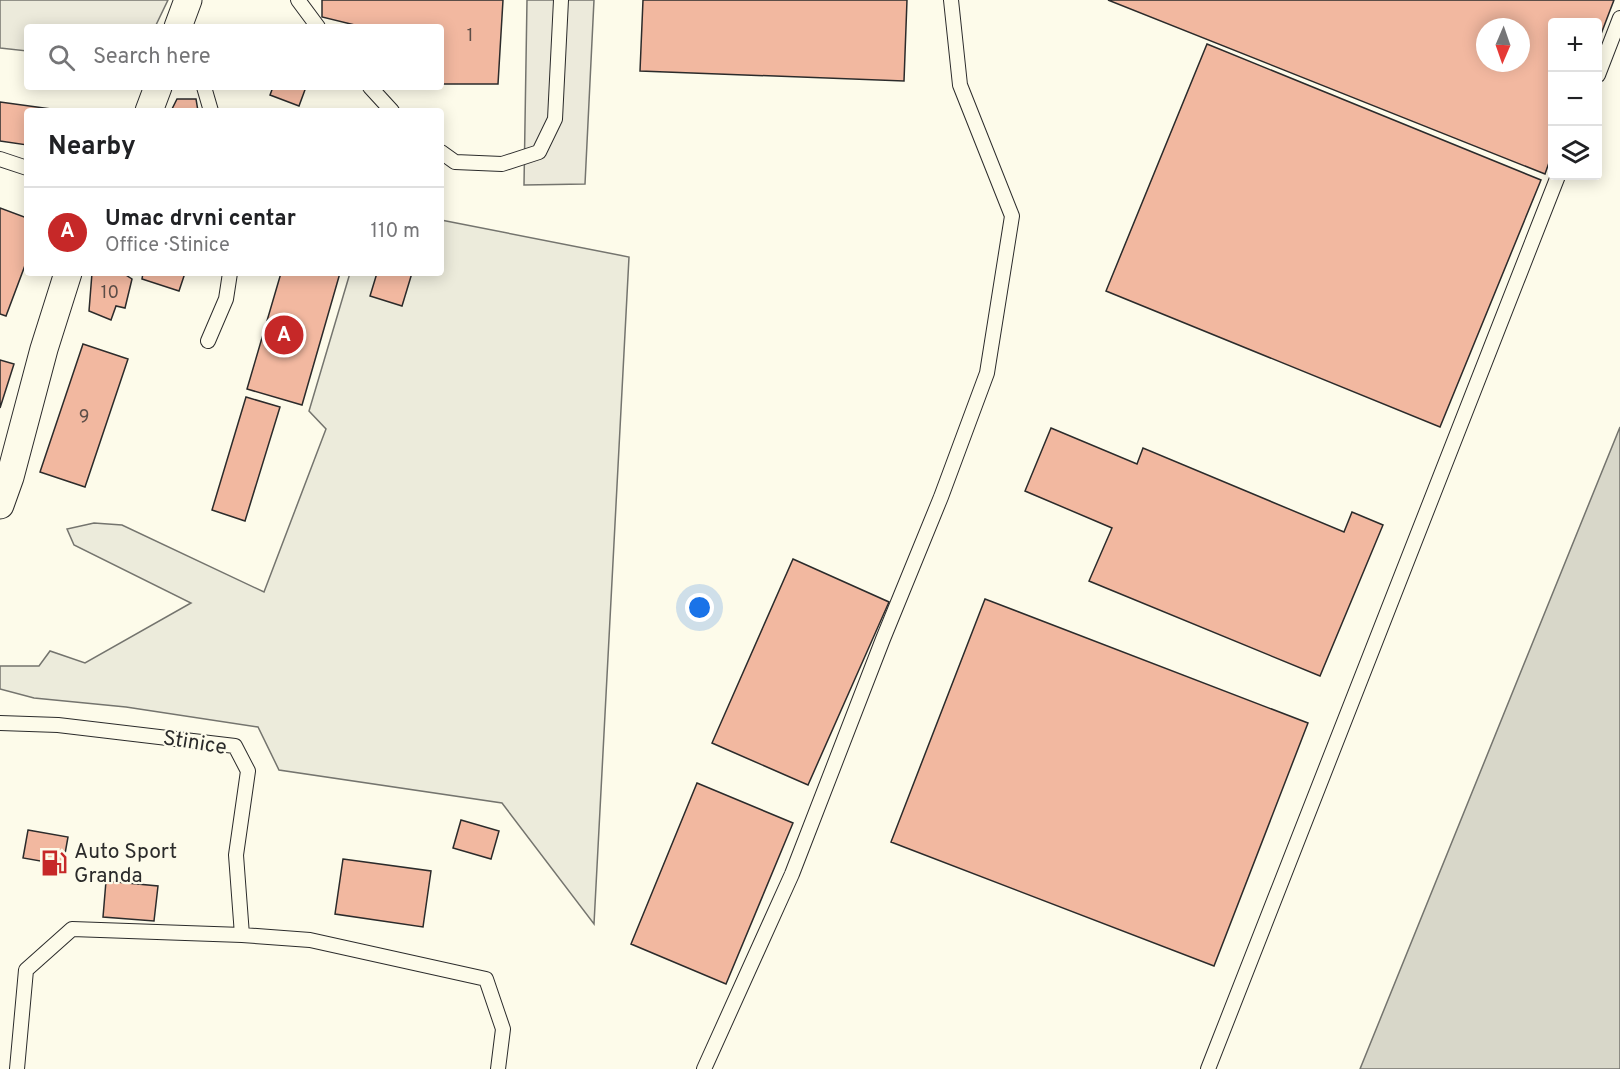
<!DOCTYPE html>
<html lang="en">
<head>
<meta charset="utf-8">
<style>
	body { margin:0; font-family:Overpass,sans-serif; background:#f2f2f2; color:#202124 }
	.controls { position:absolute; right:18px; top:18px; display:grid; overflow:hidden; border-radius:6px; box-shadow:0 3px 15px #0003 }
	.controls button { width:54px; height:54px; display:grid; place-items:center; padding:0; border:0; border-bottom:2px solid #e0e0e0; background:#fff; color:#202124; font:30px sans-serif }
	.compass { position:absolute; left:1476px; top:18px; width:54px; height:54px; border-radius:50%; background:#fff; box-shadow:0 3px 15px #0003; rotate:182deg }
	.you { position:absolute; left:700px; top:608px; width:21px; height:21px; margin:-15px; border:4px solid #fff; border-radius:50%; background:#1a73e8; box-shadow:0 0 0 9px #1a73e833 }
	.badge { display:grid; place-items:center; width:39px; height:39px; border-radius:50%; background:#c62828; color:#fff; font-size:20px; font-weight:700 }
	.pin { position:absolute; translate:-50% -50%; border:3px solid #fff; box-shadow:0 2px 6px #0006 }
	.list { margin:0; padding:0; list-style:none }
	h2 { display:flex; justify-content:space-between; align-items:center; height:78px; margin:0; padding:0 24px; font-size:26px }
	h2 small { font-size:20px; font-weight:400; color:#757577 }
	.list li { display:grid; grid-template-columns:39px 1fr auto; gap:18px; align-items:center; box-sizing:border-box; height:90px; padding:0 24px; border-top:2px solid #e0e0e0 }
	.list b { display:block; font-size:22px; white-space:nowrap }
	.list p { margin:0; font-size:20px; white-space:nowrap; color:#757577 }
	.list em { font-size:20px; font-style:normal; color:#757577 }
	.icon { flex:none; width:33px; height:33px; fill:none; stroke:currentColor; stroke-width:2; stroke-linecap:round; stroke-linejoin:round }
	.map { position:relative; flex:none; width:1620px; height:1069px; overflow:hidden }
	.search { position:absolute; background:#fff; box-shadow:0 3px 15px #0003; left:24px; top:24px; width:420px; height:66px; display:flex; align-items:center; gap:15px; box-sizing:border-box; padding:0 21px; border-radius:6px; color:#757577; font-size:22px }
	.panel { position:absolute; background:#fff; box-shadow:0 3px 15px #0003; left:24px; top:108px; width:420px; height:168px; border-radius:6px }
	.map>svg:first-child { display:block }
</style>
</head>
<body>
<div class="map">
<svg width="1620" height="1069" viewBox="0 0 1620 1069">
	<rect width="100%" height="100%" fill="#fdfbea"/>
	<!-- green -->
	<path fill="#ecebdb" stroke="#74746e" stroke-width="1.5" d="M441,220l188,37 -35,667 -92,-121 -223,-33 -21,-43 -132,-20 -92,-9 -34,-9v-23h39l11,-15 35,12 106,-60 -117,-58 -7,-16 27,-6 28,2 142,67 62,-163 -17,-18 41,-138h91z"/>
	<!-- parking -->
	<path fill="#eceadb" stroke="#74746e" stroke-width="1.5" d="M0,0h168l-13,27h-128v24l-27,-3z
		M527,0h67l-9,184 -61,1z"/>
	<!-- water -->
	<path fill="#d8d7c9" stroke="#74746e" stroke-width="1.5" d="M1620,427v642h-260z"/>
	<!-- building -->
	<path fill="#f2b8a0" stroke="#2b2b2b" stroke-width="1.5" fill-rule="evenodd" d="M322,0h181l-5,84h-57v-57h-78l-41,-10z
		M643,0h264l-3,81 -264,-10z
		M1108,0h506l-16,42v-20h-46v132l-7,20zM1485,27h36v36h-36z
		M1207,44l334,136 -101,247 -334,-136z
		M273,87h33l-7,19 -29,-11z
		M177,99h19l2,12h-27z
		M0,102l66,9h-39v34l-27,-4z
		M0,208l27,10v42l-21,56 -6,-2z
		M92,273h34v2l6,4 -7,29 -9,-2 -5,14 -22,-9z
		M143,273h42l-6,18 -37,-12z
		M281,273h59l-38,132 -55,-16z
		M377,273h35l-10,33 -32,-10z
		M83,344l45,15 -43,128 -45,-15z
		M0,360l14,4 -14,44z
		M246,397l34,10 -35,114 -33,-11z
		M1051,428l86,36 6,-16 201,84 8,-20 31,13 -63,151 -231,-95 23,-53 -87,-37z
		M793,559l96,43 -81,183 -96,-42z
		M985,599l323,124 -94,243 -323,-124z
		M697,783l96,40 -67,161 -95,-40z
		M461,820l38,11 -8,28 -38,-11z
		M28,830l40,7 -5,28 -40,-7z
		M343,859l88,12 -8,56 -88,-13z
		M106,881l52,5 -4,35 -51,-4z"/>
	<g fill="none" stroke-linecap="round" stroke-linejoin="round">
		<!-- lane casing -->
		<g stroke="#2b2b2b" stroke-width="16">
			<path id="lane" d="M298,0l20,27
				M1598,75l22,-57
				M204,87l7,24
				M370,87l22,24
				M441,152l14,10 47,2 37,-12 16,-33 6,-119
				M0,159l27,9
				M208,341l18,-42 4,-26
				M0,723l58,2 177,21 13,25 -12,84 6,80
				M17,1069l9,-99 46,-41 170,6 68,5 176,39 17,50 -5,40
				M704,1069l88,-195 91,-235 58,-142 46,-124 25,-157 -52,-131 -9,-85
				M1208,1069l350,-893"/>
		</g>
		<!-- street casing -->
		<g stroke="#2b2b2b" stroke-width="29">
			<path id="street" d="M178,27l10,-27
				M149,111l9,-24
				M0,505l10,-28 34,-128 24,-76"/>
		</g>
		<!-- lane -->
		<use href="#lane" stroke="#fdfbea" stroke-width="14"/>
		<!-- street -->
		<use href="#street" stroke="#fdfbea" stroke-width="27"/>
	</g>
	<!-- icons -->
	<defs>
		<g id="fuel-bare" transform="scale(2.07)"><path d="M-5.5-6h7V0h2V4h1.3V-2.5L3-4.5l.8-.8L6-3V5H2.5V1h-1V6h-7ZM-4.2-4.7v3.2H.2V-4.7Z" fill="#c62828" stroke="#fdfbea" stroke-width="2.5" paint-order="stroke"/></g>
	</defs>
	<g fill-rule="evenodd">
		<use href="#fuel-bare" x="54" y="863"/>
	</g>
	<g text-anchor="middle" stroke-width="4.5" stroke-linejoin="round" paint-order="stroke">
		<!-- number labels -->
		<g font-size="18" fill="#5d4e48">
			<text x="470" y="41">1</text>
			<text x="110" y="298">10</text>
			<text x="84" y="422">9</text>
		</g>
		<!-- street labels -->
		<g font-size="21" fill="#2b2b2b" stroke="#fdfbea">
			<text transform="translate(195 742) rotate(9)" y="7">Stinice</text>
		</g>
		<!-- poi labels -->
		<g font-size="21" fill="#2b2b2b" stroke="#fdfbea" text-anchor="start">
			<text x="74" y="858">Auto Sport<tspan x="74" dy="24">Granda</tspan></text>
		</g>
	</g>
</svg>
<div class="controls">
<button>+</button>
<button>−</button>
<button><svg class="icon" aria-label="layers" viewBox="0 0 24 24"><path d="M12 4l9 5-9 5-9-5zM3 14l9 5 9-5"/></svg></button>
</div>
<svg class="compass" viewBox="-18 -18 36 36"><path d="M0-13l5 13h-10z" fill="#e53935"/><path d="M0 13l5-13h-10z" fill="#757577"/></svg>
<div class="you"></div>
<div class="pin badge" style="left:284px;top:335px">A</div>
<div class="search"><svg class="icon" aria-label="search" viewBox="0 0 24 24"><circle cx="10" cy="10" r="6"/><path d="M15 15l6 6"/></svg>Search here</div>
<section class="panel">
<h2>Nearby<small></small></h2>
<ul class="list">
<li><span class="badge">A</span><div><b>Umac drvni centar</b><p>Office · Stinice</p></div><em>110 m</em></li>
</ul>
</section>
</div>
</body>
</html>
